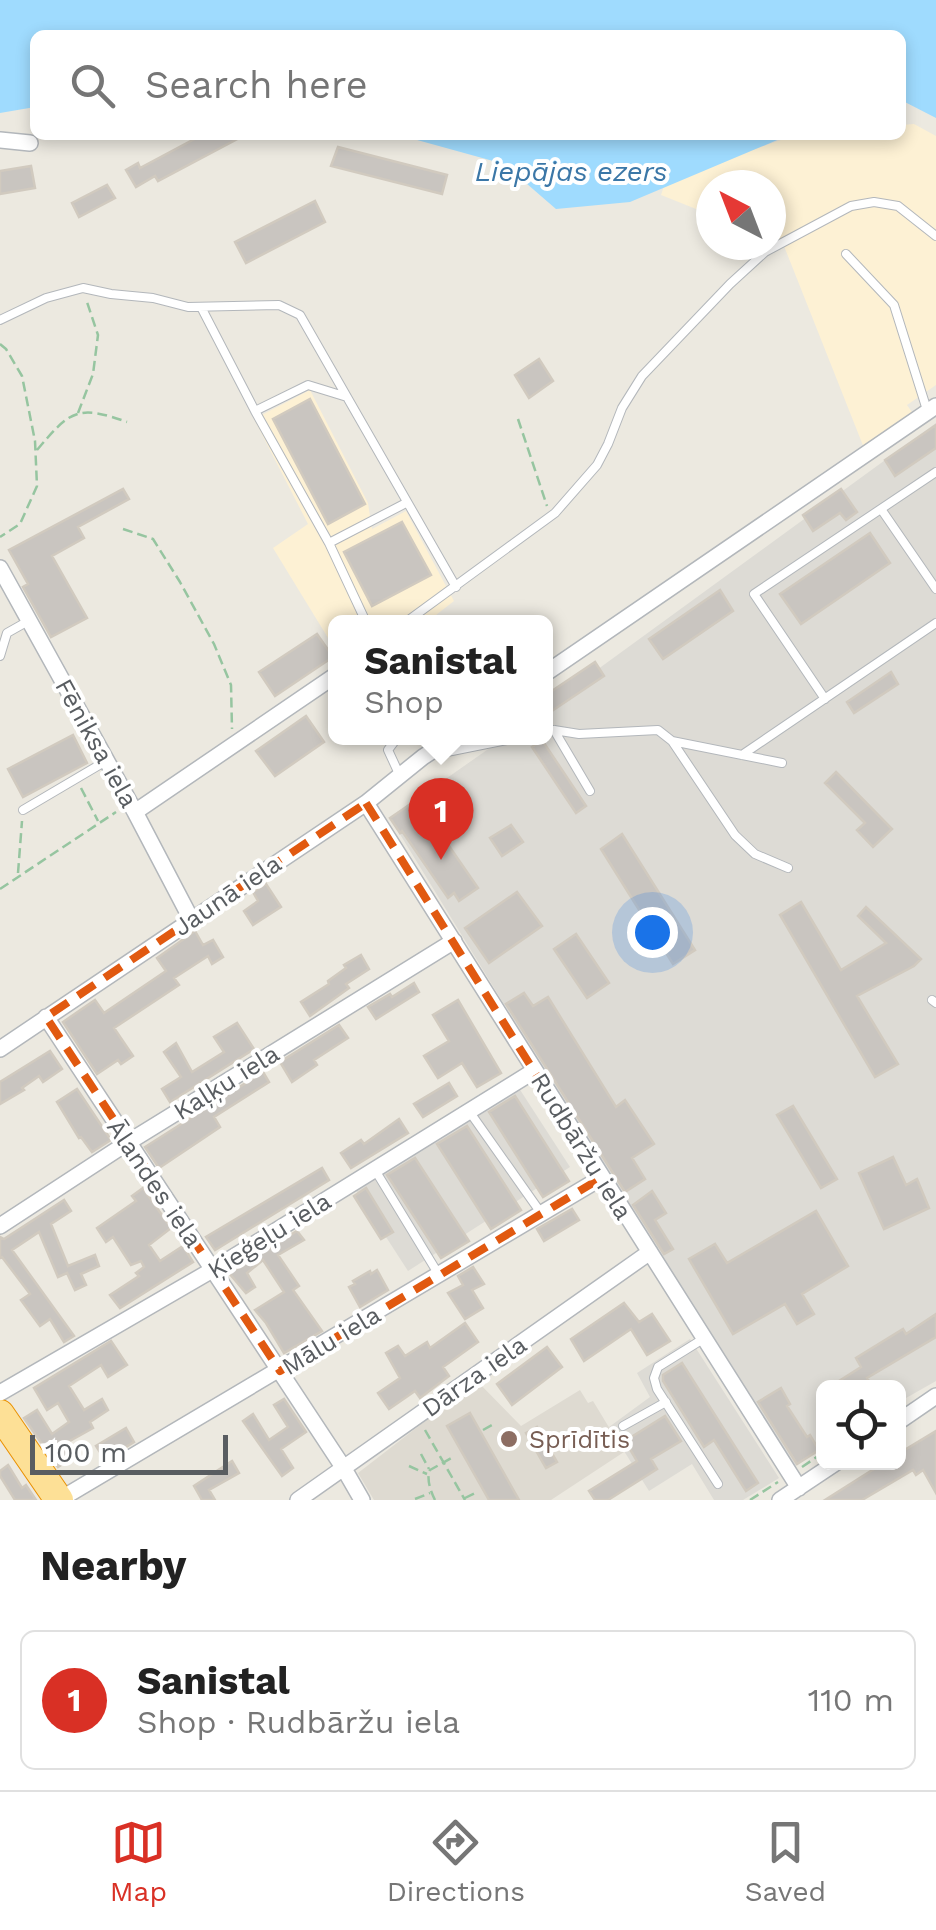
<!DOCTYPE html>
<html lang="en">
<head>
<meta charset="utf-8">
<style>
	body { margin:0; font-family:"Work Sans",sans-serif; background:#f6f6f6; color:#222 }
	.controls { position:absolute; right:30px; bottom:30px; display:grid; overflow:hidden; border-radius:15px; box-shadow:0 5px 15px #0003 }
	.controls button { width:90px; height:90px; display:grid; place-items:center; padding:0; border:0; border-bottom:2px solid #e0e0e0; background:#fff; color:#222; font:50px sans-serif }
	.compass { position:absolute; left:696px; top:170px; width:90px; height:90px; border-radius:50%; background:#fff; box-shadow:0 5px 15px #0003; rotate:318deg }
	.scale { position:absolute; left:30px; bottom:25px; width:198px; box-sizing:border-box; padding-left:10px; border:5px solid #595d61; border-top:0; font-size:28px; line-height:35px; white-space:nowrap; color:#595d61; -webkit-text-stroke:8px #fff; paint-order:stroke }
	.you { position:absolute; left:652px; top:932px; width:35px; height:35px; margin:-25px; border:8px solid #fff; border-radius:50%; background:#1a73e8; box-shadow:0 0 0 15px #1a73e833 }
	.badge { display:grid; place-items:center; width:65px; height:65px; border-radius:50%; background:#d93025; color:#fff; font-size:32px; font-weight:700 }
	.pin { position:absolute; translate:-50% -82px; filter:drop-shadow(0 2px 5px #0008) }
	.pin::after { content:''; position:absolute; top:52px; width:35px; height:30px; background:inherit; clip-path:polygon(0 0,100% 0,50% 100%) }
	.popup { position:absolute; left:328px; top:615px; width:225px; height:130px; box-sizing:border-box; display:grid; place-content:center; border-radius:15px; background:#fff; filter:drop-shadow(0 2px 8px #0005); font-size:32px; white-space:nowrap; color:#767676 }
	.popup b { font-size:38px; color:#222 }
	.popup::after { content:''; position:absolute; left:50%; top:100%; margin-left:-20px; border:20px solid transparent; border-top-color:#fff }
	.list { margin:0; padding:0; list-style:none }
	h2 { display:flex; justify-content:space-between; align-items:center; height:130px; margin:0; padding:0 40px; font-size:42px }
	h2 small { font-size:32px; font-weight:400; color:#767676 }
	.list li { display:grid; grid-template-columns:65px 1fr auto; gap:30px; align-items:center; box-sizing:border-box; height:140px; margin:0 20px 20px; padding:0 20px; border:2px solid #e0e0e0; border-radius:15px }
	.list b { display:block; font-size:38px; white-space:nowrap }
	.list p { margin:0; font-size:32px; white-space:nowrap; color:#767676 }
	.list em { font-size:32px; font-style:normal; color:#767676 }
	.icon { flex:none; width:55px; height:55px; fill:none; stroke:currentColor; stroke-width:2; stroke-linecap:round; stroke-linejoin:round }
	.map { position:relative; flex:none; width:936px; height:1500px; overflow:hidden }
	.search { position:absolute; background:#fff; box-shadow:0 5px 15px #0003; left:30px; right:30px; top:30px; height:110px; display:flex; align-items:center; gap:25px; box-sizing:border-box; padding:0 35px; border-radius:15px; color:#767676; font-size:38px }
	.sheet { height:290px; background:#fff }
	nav { display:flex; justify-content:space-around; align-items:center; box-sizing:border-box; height:140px; border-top:2px solid #e0e0e0; background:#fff; font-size:28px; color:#767676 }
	nav a { display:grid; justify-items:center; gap:5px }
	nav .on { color:#d93025 }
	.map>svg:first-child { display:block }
</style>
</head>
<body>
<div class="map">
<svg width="936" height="1500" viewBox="0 0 936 1500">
	<rect width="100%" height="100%" fill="#ece9e0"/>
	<!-- commercial -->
	<path fill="#fdf1d4" d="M914,124l22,12v249l-29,20 7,10 -50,33 -80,-202 -13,-6v-55h-60v30l-50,-20 5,-15 115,-40 23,-5h97v-10z
		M310,390l58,113 4,26 34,-18 48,90 -27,21h-91v29l-63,-103 35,-24 -54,-105z"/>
	<!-- industrial -->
	<path fill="#dddbd5" d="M936,423v958l-37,21 -1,-14h-74l-1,59 -28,19 -154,-238 -251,-410 114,-80h42v-31z
		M515,1082l55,85 -162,104 -55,-85z
		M690,1339l89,139 -36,22h-29l-22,-36 -43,27 -40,-64 41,-30 -13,-24z"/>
	<!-- education -->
	<path fill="#dedad1" d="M477,1381l44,45 59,-36 8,13 5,-2 31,51 -73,48h-177l-16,-27z"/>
	<!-- water -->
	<path fill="#9fdbfe" d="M0,0h936v118l-35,-18v-65h-866v72l-35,6z
		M399,135h390l-159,67 -74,7 -52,-45z"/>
	<!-- building -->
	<path fill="#c9c5c0" stroke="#d1cabf" stroke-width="2.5" d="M202,135h43l-87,46 -3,-5 -19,11 -10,-17 12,-7 2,5z
		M338,147l109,28 -5,19 -111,-28z
		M31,166l4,22 -35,6v-23z
		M107,185l8,13 -36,19 -7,-14z
		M315,201l10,21 -79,41 -11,-21z
		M539,359l14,22 -24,17 -14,-23z
		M310,399l55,105 -37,20 -55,-105z
		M936,425v23l-41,28 -10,-16z
		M123,489l6,10 -51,28 6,11 -32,18 35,62 -36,19 -28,-50 5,-3 -19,-34z
		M841,489l16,23 -11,8 -6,-7 -27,18 -10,-16z
		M402,522l29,53 -59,31 -28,-54z
		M870,533l20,30 -89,61 -21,-30z
		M720,590l13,21 -70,48 -14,-20z
		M317,634l16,23 -58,39 -16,-24z
		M595,662l9,14 -58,39v-20z
		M891,672l7,12 -44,29 -7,-11z
		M306,716l18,26 -49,34 -19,-25z
		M73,735l14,28 -64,34 -15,-28z
		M542,740l44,66 -10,7 -44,-66z
		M836,772l56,57 -19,18 -16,-17 8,-7 -40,-40z
		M425,794l11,22 -5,4 47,68 -19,13 -5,-8 -6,5 -46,-67 -2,2 -10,-15z
		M511,825l12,17 -21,14 -12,-18z
		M622,834l73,116 -22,14 -72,-115z
		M266,884l15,23 -28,18 -9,-14 14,-10 -5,-9z
		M517,892l25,34 -53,37 -24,-35z
		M801,902l40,68 45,-27 -28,-27 8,-9 55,52 -7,7 -57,30 41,68 -23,13 -95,-162z
		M195,931l8,14 10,-5 10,17 -11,7 -4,-8 -34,22 5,7 -65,43 19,28 -12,8 -3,-4 -21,14 -34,-52 32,-22 9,13 62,-42 -9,-13z
		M576,934l33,49 -22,15 -33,-49z
		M361,955l8,14 -23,15 3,4 -39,28 -9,-14 28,-18 -1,-3 18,-13 -2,-3z
		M414,983l5,9 -43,27 -8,-12 22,-13 2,3z
		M524,993l9,13 15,-9 68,110 9,-7 29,44 -22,14 13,21 -20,13 -119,-188z
		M458,1000l43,73 -24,14 -15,-24 -24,15 -14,-22 25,-15 -16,-26z
		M237,1023l17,26 -84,53 -8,-13 19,-12 -17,-25 12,-9 16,29 32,-20 -10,-15z
		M339,1025l9,13 -34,22 3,5 -25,17 -12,-20z
		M50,1051l12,18 -19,13 -4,-6 -17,12 2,2 -24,14v-22z
		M263,1072l6,10 -55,35 6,10 -61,41 -14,-21z
		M449,1083l8,13 -34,21 -9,-13z
		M77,1089l34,51 -19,12 -11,-15 -2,1 -22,-36z
		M515,1096l54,85 -26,16 -54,-85z
		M793,1106l44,73 -16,9 -44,-73z
		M399,1119l9,14 -57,35 -10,-15 20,-13 3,4z
		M467,1126l54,84 -30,19 -54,-85z
		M893,1157l13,28 11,-6 12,29 -45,21 -25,-56z
		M415,1158l54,83 -28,17 -54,-83z
		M322,1168l7,12 -114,70 -9,-13z
		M143,1188l28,40 -22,17 11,16 23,-15 10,16 -73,46 -10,-13 29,-19 -3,-3 8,-6 -3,-6 -10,4 -18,-28 -7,5 -9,-14 39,-27 -4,-5z
		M366,1188l27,44 -12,7 -27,-43z
		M652,1191l14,22 -11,7 18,29 -9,5 -31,-49z
		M64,1200l7,11 -20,13 17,42 27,-11 4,11 -18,8 5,11 -11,5 -8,-17 -9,4 -19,-45 -27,18 62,86 -10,6 -14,-23 -10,7 -19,-26 9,-6 -28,-37 -2,1v-21l4,2z
		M572,1209l7,11 -35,21 -7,-12z
		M816,1211l32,55 -46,28 12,20 -17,10 -12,-20 -52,30 -44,-75 26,-15 12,19z
		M297,1231l7,9 -26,15 21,31 -6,4 29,41 -38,22 -18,-30 -11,-13 29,-18 -21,-32 -16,13 8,14 -9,6 -17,-20z
		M473,1267l11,17 -12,6 11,18 -18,11 -17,-26 15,-8 -5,-9z
		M377,1270l11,20 -28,17 -11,-20 6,-3 -2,-3 17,-10 1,3z
		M624,1303l15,19 13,-8 18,27 -23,14 -16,-26 -47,32 -13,-22z
		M936,1314v23l-69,41 6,10h-45l33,-21 -5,-9 47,-29 3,5z
		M465,1323l13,19 -35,25 6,9 -29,22 -5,-7 -26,18 -11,-16 22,-15 -14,-25 12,-7 7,10 22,-14 3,6z
		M111,1341l16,24 -19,12 -7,-12 -32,21 15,24 18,-11 6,11 -18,12 3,6 -25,14 8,13 -18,12 -34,-49 13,-8 15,24 17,-12 -11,-19 -11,7 -13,-22z
		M547,1347l15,20 -50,38 -15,-21z
		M682,1363l76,120 -12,8 -32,-51 -10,7 -41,-66v-6z
		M781,1388l9,16 -3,2 20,31 3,-2 9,15 -22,14 -39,-62z
		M284,1399l22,33 -25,17 12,19 -11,8 -39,-55 10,-7 16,26 19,-13 -14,-22z
		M470,1413l49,87h-30l-42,-74z
		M665,1416l16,25 -30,18 6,10 -49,31h-13l-6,-9 48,-30 -12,-20z
		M537,1427l20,35 -11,6 -20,-35z
		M126,1428l8,14 -29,18 -9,-14z
		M936,1431v62l-13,-23 -7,5 -3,-5 -51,30h-37l60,-38h13v-8z
		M232,1461l7,12 -30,17 6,10h-13l-8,-14z
		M8,1465l14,23 4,-3 10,15h-21l-15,-24v-5z"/>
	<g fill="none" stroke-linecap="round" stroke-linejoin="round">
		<!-- service casing -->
		<g stroke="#b3b7bb" stroke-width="10">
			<path id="service" d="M846,254l48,51 33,105
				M201,307l54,104 74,132 37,79
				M0,320l46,-22 37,-10 28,6 42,4 35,9 91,-2 21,10 47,82
				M255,411l53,-26 39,12 109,190
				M881,509l55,80
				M329,543l77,-40
				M406,622l149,-109 42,-48 11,-21 14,-36 20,-32 88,-92 35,-32 86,-46 23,-4 24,4 38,30
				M0,656l7,-23 23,-13
				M825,699l-71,-105 182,-122
				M554,730l36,61
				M546,732l8,-2 25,4 79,-4 14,11 63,94 20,19 33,14
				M397,738l-9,12 12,26
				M672,741l110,22
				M437,754l80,-16
				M742,755l194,-132
				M23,810l83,-49
				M932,1000l4,3
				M469,1111l72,102
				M375,1170l64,105
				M703,1339l-45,28 -4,11 3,11 61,95
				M623,1426l43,-24"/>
		</g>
		<!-- minor casing -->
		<g stroke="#b3b7bb" stroke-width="18">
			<path id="minor" d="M0,140l30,3
				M0,568l135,244 56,107
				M546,673l390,-267
				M366,803l433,685
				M135,812l201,-137
				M46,1017l297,450 19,33
				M0,1049l366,-246 57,-46 29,-19
				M0,1226l127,-83 327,-202
				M0,1393l214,-124 320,-198
				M898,1422l38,-26
				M59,1500l542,-322
				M298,1500l352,-248
				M780,1500l57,-38"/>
		</g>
		<!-- trunk casing -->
		<g stroke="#ea9102" stroke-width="30">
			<path id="trunk" d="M0,1414l59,86"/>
		</g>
		<!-- path -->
		<path stroke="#96c5a0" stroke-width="2.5" stroke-dasharray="10 5" stroke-linecap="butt" d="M0,344l6,5 16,27 13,65 2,45 -17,38 -20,13
			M78,413l15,-39 5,-39 -12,-36
			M518,419l29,87
			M37,450c33,-39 40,-46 90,-28
			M123,529l30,10 27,43 34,62 17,41 1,44
			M81,788l17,33
			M18,873l4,-52
			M0,889l116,-77
			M425,1430l40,70
			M483,1430l9,-5
			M421,1454l8,15
			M409,1466l18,8
			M802,1467l22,-15
			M465,1498l10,-5
			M415,1499l15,-6
			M435,1500c-4,-8 -9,-21 -5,-30l25,-14
			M750,1500l28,-18"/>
		<!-- service -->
		<use href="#service" stroke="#fff" stroke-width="8"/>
		<!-- minor -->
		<use href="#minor" stroke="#fff" stroke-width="15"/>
		<!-- trunk -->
		<use href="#trunk" stroke="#fde096" stroke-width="28"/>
	</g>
	<!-- marked area -->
	<path fill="none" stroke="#e15910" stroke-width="8" stroke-dasharray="20 12" stroke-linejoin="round" d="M366,803l235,375 -321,193 -234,-354z"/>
	<!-- markers -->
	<circle fill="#8d6e63" stroke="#fff" stroke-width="4" cx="509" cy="1439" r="10"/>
	<g text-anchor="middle" stroke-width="8" stroke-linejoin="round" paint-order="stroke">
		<!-- street labels -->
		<g font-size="25" fill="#595d61" stroke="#fff">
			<text transform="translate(97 743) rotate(61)" y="9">Fēniksa iela</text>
			<text transform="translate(227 895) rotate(-34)" y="9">Jaunā iela</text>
			<text transform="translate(226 1082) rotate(-32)" y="9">Kaļķu iela</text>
			<text transform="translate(582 1146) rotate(58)" y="9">Rudbāržu iela</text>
			<text transform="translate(155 1183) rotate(56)" y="9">Ālandes iela</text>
			<text transform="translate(269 1235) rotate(-32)" y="9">Ķieģeļu iela</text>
			<text transform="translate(331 1340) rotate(-31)" y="9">Mālu iela</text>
			<text transform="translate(474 1376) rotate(-35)" y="9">Dārza iela</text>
		</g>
		<!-- education labels -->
		<g font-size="25" fill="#785e54" stroke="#fff" text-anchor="start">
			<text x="529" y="1448">Sprīdītis</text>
		</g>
		<!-- water labels -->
		<g font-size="28" font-style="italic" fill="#3b77a7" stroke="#fff">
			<text x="571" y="181">Liepājas ezers</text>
		</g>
	</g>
</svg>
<div class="controls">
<button><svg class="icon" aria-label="locate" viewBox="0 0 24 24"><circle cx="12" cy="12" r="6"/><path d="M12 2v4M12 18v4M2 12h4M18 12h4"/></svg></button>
</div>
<svg class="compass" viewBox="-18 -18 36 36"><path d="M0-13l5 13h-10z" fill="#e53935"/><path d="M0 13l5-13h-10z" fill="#767676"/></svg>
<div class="scale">100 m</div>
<div class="you"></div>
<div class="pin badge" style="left:441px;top:860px">1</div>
<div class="popup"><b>Sanistal</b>Shop</div>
<div class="search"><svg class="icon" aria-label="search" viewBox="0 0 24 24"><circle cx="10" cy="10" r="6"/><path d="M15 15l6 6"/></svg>Search here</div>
</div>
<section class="sheet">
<h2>Nearby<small></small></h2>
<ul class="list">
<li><span class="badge">1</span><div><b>Sanistal</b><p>Shop · Rudbāržu iela</p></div><em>110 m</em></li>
</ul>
</section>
<nav>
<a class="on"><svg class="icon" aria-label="map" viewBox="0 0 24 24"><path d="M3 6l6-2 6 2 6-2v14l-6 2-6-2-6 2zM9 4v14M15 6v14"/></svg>Map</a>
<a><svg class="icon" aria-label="directions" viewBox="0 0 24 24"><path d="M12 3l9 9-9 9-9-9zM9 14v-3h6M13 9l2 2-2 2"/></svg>Directions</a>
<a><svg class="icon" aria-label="saved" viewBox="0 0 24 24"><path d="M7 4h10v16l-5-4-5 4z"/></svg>Saved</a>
</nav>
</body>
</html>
